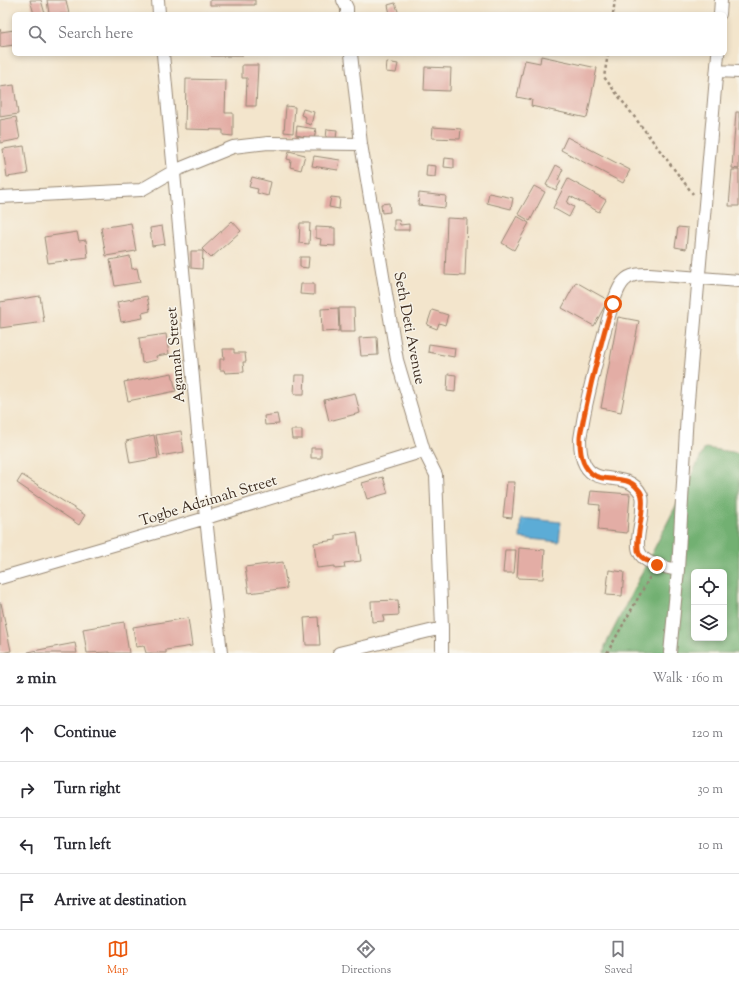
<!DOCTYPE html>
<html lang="en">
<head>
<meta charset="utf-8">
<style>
	body { margin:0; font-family:"Sorts Mill Goudy",serif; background:#f2f2f3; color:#2b2b33 }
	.controls { position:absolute; right:12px; bottom:12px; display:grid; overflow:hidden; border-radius:6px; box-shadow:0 2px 6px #0003 }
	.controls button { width:36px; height:36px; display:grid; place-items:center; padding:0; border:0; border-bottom:1px solid #e1e1e2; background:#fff; color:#2b2b33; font:20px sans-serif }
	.stop { position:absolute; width:12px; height:12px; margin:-9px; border:3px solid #ea580c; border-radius:50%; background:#fff }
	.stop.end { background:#ea580c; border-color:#fff; box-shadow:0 1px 4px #0008 }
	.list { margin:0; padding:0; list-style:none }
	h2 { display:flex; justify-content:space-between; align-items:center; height:52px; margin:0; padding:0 16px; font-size:17px }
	h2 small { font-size:13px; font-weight:400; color:#7c7c81 }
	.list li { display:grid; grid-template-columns:26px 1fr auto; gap:12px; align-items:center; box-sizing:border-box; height:56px; padding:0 16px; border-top:1px solid #e1e1e2 }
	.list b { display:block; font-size:15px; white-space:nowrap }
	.list em { font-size:13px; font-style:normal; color:#7c7c81 }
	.icon { flex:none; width:22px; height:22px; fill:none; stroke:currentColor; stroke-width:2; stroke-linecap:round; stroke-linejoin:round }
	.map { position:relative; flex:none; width:739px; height:653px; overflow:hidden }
	.search { position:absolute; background:#fff; box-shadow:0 2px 6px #0003; left:12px; right:12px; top:12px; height:44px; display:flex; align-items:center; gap:10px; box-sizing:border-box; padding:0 14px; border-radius:6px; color:#7c7c81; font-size:15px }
	.sheet { height:276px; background:#fff }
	nav { display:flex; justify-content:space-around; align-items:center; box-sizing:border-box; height:56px; border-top:1px solid #e1e1e2; background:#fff; font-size:11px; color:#7c7c81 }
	nav a { display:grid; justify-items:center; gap:2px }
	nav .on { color:#ea580c }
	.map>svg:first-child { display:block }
</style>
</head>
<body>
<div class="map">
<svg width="739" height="653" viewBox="0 0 739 653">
	<rect width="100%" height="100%" fill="#f7f3e8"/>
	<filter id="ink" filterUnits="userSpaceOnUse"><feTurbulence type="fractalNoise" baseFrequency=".025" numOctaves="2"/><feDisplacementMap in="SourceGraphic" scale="8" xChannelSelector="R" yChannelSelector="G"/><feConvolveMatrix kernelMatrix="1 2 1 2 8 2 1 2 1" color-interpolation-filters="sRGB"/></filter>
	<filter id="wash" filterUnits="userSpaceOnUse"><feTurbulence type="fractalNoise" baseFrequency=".012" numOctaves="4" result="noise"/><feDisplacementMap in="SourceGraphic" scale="16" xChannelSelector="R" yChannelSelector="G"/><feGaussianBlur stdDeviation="0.9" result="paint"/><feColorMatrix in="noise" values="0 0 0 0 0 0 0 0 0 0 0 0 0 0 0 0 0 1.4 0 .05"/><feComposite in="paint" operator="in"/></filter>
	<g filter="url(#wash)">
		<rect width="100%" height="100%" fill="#f3e5cc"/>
		<!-- forest -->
		<path fill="#72b072" stroke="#566d48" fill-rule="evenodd" d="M705,448l34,5v200h-135l1,-7zM694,572h30v66h-30z"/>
		<!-- water -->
		<path fill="#5cacd6" stroke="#4c6b7a" d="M521,518l40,4 -2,20 -39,-4z"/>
		<g id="blocks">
			<!-- building -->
			<path fill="#e3ada5" d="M30,0h11l4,14h-11z
				M47,0h19l3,14h-20z
				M210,0h45v5h-45z
				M395,3l4,11h-9l-2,-9z
				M0,29l1,3 13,-2v15l-14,2z
				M211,54h31v2h-31z
				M541,56l56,12 -10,50 -56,-12 1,-6 -15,-3 8,-37 15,3z
				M387,62l11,2 -2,9 -10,-1z
				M242,65h16l-2,41h-10l1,-28h-5z
				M425,67l26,1 -1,23 -26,-1z
				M186,79l40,1 -1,33h8v23l-10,-1v-5l-38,-1z
				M14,85l4,29 -18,3v-30z
				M286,106l9,1 -2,26 -9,-1z
				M303,109l11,3 -3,13 -6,-2 1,-6 -5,-2z
				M736,112h3v57l-7,-1z
				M16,117l4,22 -20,4v-23z
				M297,126l19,3 -2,10 -18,-4z
				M433,127l28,2 -1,10 -28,-1z
				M327,129l10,1 -1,9 -10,-1z
				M567,137l63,33 -7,13 -62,-33z
				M24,146l4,28 -21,3 -4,-28z
				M289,151l16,4 -4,15 -11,-3 1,-7 -4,-1z
				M314,156l26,4 -2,10 -26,-4z
				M445,158l9,1v9l-10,-1z
				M427,165l9,1 -1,11 -9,-1z
				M556,165l7,4 -5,11 3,1 -5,9 -10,-5z
				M732,170h7v36h-10z
				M252,177l19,5 -3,14 -11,-3 1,-4 -9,-2z
				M568,179l38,21 -7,12 -29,-16 -3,7 7,4 -5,10 -16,-9z
				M534,186l11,6 -15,29 -12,-7z
				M419,193l27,3 -1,12 -27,-3z
				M489,193l24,5 -2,11 -24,-6z
				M331,197l9,1 -1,11 -10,-2z
				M389,203l1,9 -8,1 -1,-9z
				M517,216l12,7 -15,27 -12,-7z
				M447,218l20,1 -2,57 -20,-1z
				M394,220h5l1,5 9,-1v6h-15z
				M232,221l9,10 -30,27 -9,-9z
				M131,223l5,28 -30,5 -5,-28z
				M300,223h10l-1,21 -10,-1z
				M162,226l3,18 -13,2 -2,-18z
				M316,227l19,1v18l-15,-1 1,-6 -5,-1z
				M678,227l10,1 -2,21 -11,-2z
				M77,232l2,9 7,-1 2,18 -40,5 -4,-26z
				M191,251h12l-1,18 -11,-1z
				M130,256l2,13 5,-1 3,14 -25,4 -5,-26z
				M300,257h9l-1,11 -8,-1z
				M576,282l32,18 -14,26 -32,-18z
				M301,284h13v11l-14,-1z
				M40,296l4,26 -44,6v-26z
				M147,296l3,15 -8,2 1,5 -22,4 -4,-20z
				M338,308l1,23 -17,1 -1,-23z
				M339,308h15l1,24h-15z
				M432,310l16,5 -3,10 -6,-2 -2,6 -10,-4z
				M618,317l21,4 -18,91 -20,-4z
				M166,334l3,20 -13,2 1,4 -15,3 -3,-25z
				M377,337l1,18 -17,1 -2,-18z
				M429,344l26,4 -1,9 -26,-5z
				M223,349h11v4h11l1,9h-3l1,10 -19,1 -1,-3h-4v-11h4z
				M172,373l4,18 -48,10 -4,-19z
				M448,374l8,1 -1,17 -8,-1z
				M295,375h10l-1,19h-10z
				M355,393l5,20 -31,8 -5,-21z
				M277,414l2,10 -14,1 -1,-9z
				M291,430h11v9h-10z
				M181,431l3,21 -24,4 -4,-21z
				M154,435l4,23 -28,5 -4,-22z
				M311,448h10v10h-10z
				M22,475l63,40 -6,10 -62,-42z
				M383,477l5,16 -21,6 -5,-16z
				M507,482h8l-3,36 -9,-1z
				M591,491l39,3 -3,39 -29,-3 2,-25 -11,-1z
				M357,532l4,29 -17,2 1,5 -10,1v-3l-18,2 -3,-25 22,-3v-5z
				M519,548l26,2 -2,29 -26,-1z
				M505,550h11l-2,23h-11z
				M283,562l4,26 -38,5 -4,-26z
				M609,570l15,2 -2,24 -16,-1z
				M398,600l1,15 -16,1 1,5 -12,1 -1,-21z
				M0,603h1l10,48 -10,2h-1z
				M318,617l2,28h-14l-2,-27z
				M188,618l4,28 -26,4v3h-20l-2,-7 -8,1 -3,-20z
				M124,622l5,31h-20v-1l-22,1 -4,-24z
				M75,643l2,10h-49v-1z"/>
		</g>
	</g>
	<g filter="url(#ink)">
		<use href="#blocks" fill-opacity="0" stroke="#978875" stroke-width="1"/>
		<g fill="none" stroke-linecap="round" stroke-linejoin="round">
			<!-- street casing -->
			<g stroke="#978875" stroke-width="14">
				<path id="street" d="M158,0l1,14
					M343,0l4,8v6
					M720,14l1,-14
					M163,54l43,464 15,135
					M351,54l10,90 36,216 27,91 12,24 6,153v25
					M717,71l22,1
					M0,197l141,-7 33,-19 59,-24 35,-4 93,1
					M678,570c-17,-4 -42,-6 -40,-28 0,-11 4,-22 4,-33 0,-5 2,-11 -1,-15 -13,-25 -44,-6 -56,-29 -4,-7 -5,-18 -5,-26 1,-6 2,-12 3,-18 3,-18 8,-36 12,-54 6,-21 11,-43 18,-64 3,-7 5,-16 11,-22 6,-7 16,-7 25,-7l90,7
					M0,578l206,-60 218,-67
					M339,653l103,-25
					M670,653l8,-83 9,-157 31,-359"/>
			</g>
			<!-- path -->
			<path stroke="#978875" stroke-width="2.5" stroke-dasharray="3 3" stroke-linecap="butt" d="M613,14l2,-14
				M608,54l-4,23 89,117
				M607,653l44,-78"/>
			<!-- street -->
			<use href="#street" stroke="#fff" stroke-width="12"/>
		</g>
	</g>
	<g fill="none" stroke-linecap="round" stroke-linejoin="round" filter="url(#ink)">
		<!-- route -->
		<path stroke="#ea580c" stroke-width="5" d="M613,304c-9,24 -14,50 -21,76 -3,13 -6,27 -9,41 -1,6 -3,12 -3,18 0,12 1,25 11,34 12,11 35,0 47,16 2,2 4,5 4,8 3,15 -8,45 -3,57 4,6 12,9 18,11"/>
	</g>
	<g text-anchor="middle" stroke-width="3" stroke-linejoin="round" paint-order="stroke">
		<!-- street labels -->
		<g font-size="15" fill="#3b2a1e" stroke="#f7f3e8">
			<text transform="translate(410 328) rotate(79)" y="5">Seth Deti Avenue</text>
			<text transform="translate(175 355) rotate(-95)" y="5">Agamah Street</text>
			<text transform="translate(208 500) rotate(-17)" y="5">Togbe Adzimah Street</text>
		</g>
	</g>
</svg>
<div class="controls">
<button><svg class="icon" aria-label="locate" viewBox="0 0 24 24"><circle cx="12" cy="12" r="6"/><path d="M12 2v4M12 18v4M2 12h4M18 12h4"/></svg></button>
<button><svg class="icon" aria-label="layers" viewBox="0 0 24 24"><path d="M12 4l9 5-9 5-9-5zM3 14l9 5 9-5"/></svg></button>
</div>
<div class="stop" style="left:613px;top:304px"></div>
<div class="stop end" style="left:657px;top:565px"></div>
<div class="search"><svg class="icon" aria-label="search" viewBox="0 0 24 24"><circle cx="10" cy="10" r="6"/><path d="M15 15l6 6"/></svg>Search here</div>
</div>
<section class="sheet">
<h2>2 min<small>Walk · 160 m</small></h2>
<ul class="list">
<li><svg class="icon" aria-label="ahead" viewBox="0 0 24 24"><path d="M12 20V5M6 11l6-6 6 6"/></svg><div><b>Continue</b></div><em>120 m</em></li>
<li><svg class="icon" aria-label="right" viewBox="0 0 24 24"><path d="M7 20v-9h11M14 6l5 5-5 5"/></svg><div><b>Turn right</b></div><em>30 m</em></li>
<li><svg class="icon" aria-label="left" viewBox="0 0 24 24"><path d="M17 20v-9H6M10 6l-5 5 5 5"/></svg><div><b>Turn left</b></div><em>10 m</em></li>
<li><svg class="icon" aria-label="arrive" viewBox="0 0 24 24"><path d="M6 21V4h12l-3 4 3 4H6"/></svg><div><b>Arrive at destination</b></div></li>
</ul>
</section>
<nav>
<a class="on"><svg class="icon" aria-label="map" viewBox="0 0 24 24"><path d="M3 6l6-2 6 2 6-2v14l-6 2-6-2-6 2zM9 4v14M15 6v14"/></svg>Map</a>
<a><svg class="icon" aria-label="directions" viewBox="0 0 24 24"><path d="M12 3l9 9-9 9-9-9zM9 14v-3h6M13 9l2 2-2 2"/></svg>Directions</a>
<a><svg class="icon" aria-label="saved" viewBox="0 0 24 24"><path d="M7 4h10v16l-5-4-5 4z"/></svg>Saved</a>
</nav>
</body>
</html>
